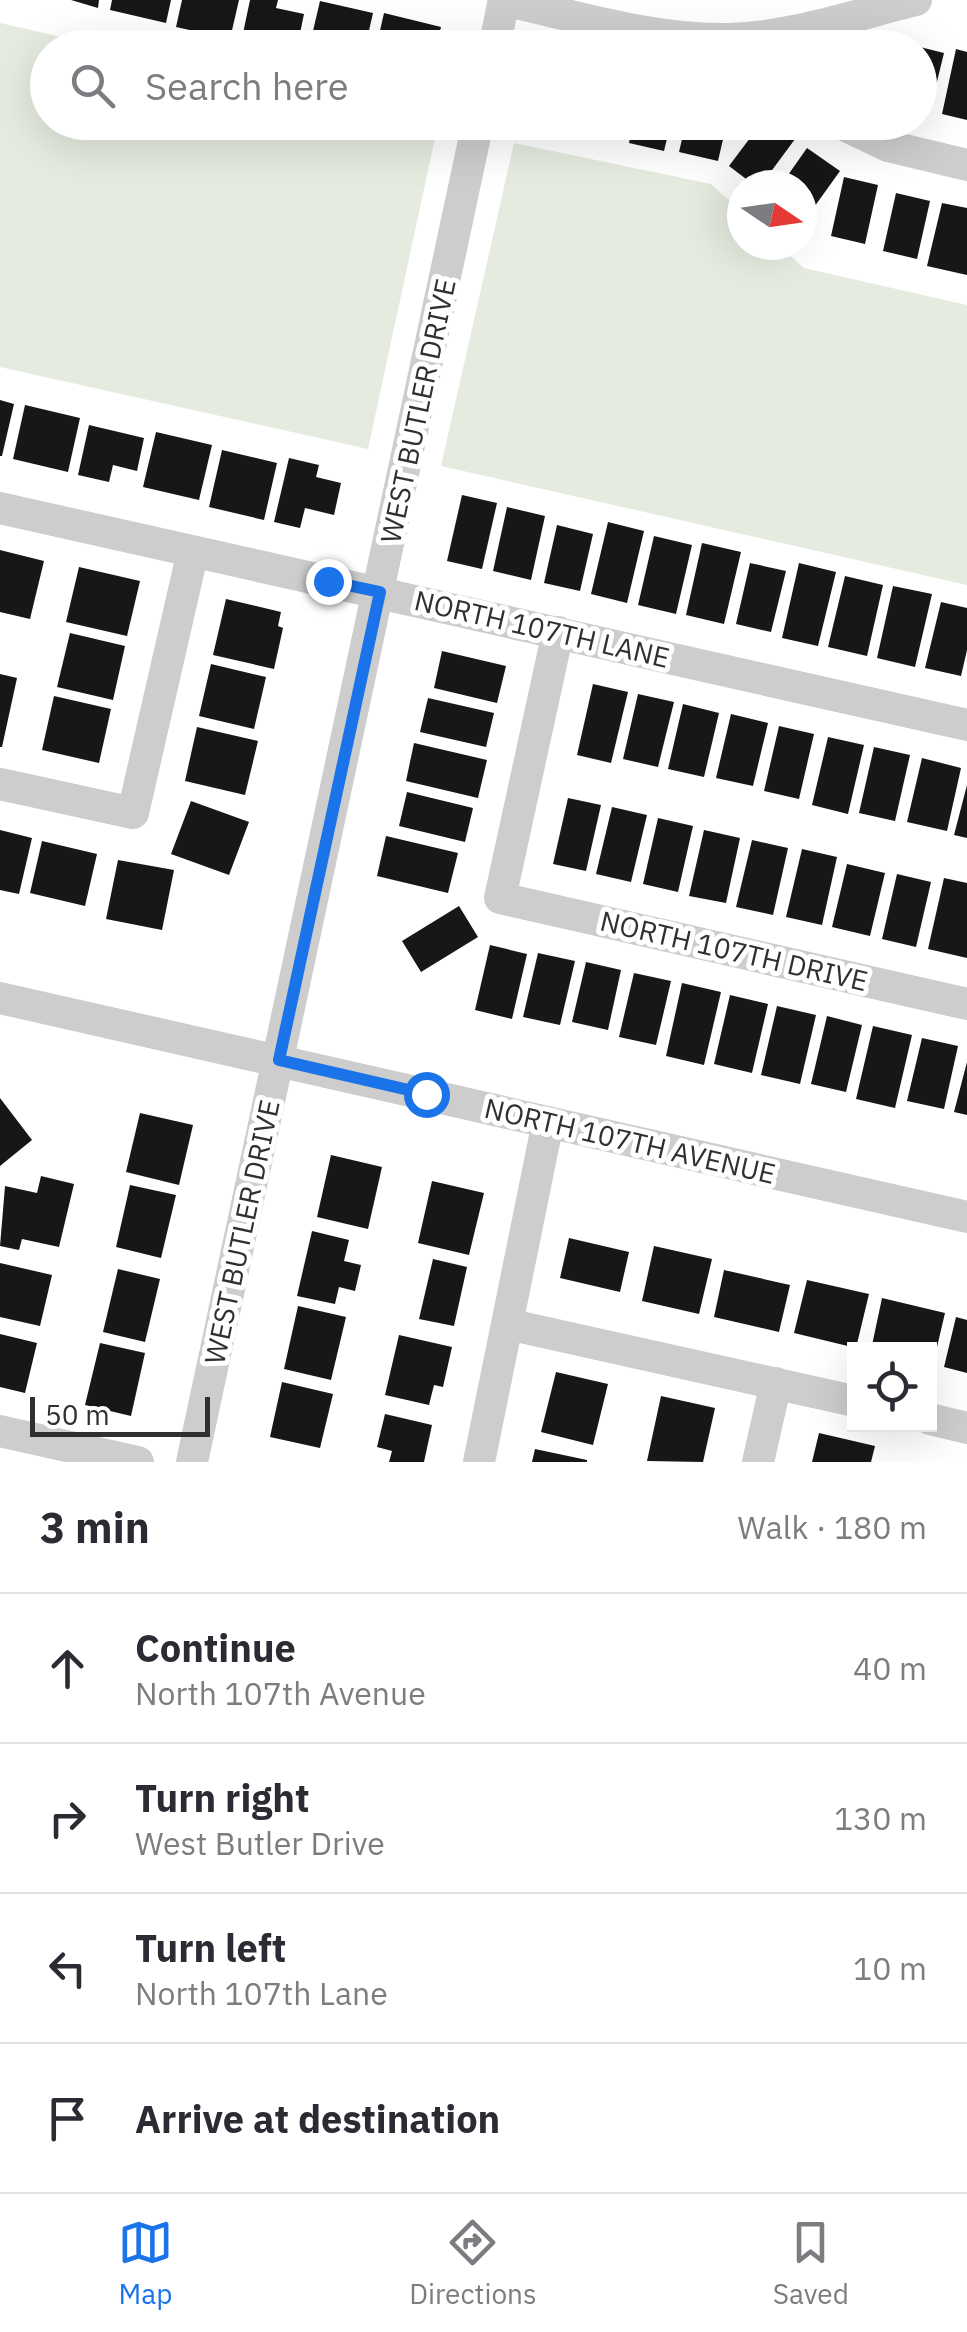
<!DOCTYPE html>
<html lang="en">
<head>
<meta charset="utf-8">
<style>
	body { margin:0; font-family:"IBM Plex Sans",sans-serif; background:#f2f2f3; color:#2b2b33 }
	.controls { position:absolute; right:30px; bottom:30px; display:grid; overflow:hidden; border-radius:0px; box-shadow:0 10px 40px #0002 }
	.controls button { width:90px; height:90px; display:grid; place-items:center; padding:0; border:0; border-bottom:2px solid #e1e1e2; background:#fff; color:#2b2b33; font:50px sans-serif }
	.compass { position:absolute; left:727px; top:170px; width:90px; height:90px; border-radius:50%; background:#fff; box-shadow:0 10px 40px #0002; rotate:103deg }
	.scale { position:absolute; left:30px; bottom:25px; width:180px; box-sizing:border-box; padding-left:10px; border:5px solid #303030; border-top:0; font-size:28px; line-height:35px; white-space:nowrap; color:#303030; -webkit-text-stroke:8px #fff; paint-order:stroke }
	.stop { position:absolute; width:30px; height:30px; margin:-22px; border:8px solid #1a73e8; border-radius:50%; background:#fff }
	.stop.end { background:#1a73e8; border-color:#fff; box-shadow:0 2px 10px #0008 }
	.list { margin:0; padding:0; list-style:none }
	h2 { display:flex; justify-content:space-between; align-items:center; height:130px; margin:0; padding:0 40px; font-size:42px }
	h2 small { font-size:32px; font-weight:400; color:#7c7c81 }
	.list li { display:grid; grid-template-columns:65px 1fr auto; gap:30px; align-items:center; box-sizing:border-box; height:150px; padding:0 40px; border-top:2px solid #e1e1e2 }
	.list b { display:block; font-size:38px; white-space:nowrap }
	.list p { margin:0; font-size:32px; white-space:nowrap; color:#7c7c81 }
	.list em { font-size:32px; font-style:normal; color:#7c7c81 }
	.icon { flex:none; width:55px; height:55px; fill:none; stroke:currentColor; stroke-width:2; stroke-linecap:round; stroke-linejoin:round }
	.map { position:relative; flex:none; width:967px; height:1462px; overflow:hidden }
	.search { position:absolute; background:#fff; box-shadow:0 10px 40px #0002; left:30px; right:30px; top:30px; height:110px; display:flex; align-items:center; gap:25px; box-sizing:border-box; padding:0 35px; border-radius:55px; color:#7c7c81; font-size:38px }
	.sheet { height:730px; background:#fff }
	nav { display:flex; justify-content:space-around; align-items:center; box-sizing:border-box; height:140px; border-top:2px solid #e1e1e2; background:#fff; font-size:28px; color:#7c7c81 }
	nav a { display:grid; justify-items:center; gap:5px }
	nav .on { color:#1a73e8 }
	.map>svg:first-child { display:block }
</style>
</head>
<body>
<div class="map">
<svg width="967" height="1462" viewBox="0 0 967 1462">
	<rect width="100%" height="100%" fill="#fff"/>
	<!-- green -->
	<path fill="#e5ebdf" d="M0,23l106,24 -58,1v74l390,2 -70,325 -368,-82z
		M514,143l197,41 31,28v33h36l26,23 163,37v280l-526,-119z"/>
	<!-- building -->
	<path fill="#171717" d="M71,0h28l-1,8z
		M112,0h59l-5,23 -56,-13z
		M182,0h57l-9,39 -54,-12z
		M250,0h28l-2,8 28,6 -7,34 -55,-10z
		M320,1l53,12 -8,35h-56z
		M384,13l57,14 -5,21h-60z
		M920,47l24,6 -14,57 -10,-2z
		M956,49l11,3v68l-25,-6z
		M582,122h38l-3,14 -36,-9z
		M633,122h38l-7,29 -35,-8z
		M686,122h41l-9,39 -39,-9z
		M762,122h19l17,13 -37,50h-7l-25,-19z
		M807,148l33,23 -38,53v-39h-21z
		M844,177l34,8 -13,59 -34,-8z
		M896,193l34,8 -13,58 -34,-8z
		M942,203l25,5v67l-40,-9z
		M0,400l14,4 -12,52h-2z
		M25,405l55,13 -12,54 -55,-13z
		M89,425l55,13 -7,33 -24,-6 -4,17 -31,-7z
		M156,432l56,13 -13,55 -56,-13z
		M222,450l55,13 -13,57 -55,-13z
		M289,458l30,7 -3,12 25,6 -7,32 -29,-7 -5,20 -26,-6z
		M462,495l35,8 -15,66 -35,-8z
		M507,507l38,9 -14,64 -38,-9z
		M608,522l36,9 -17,72 -36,-9z
		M557,525l36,9 -13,57 -36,-8z
		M654,536l38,9 -16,69 -38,-9z
		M702,543l39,9 -17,72 -38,-9z
		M0,550l44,11 -14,58 -30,-7z
		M750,563l36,8 -15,61 -35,-8z
		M799,563l37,9 -18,74 -36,-8z
		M79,567l61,14 -13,55 -61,-14z
		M845,576l38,9 -16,71 -39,-9z
		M893,586l39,8 -17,73 -38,-9z
		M226,599l55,13 -3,14 5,2 -9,41 -61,-14z
		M941,602l26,6v42l-6,26 -36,-8z
		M70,633l55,13 -12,54 -56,-13z
		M442,651l64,15 -9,37 -63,-15z
		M211,664l55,13 -12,52 -55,-13z
		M0,674l17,4 -15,69h-2z
		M593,684l35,8 -17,71 -34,-8z
		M638,694l36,8 -16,65 -35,-8z
		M54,696l57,13 -12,54 -57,-13z
		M428,698l66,15 -8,34 -66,-15z
		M683,704l36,9 -15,64 -36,-8z
		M731,714l37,9 -15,63 -37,-8z
		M779,726l35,8 -15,65 -35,-8z
		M197,727l61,14 -13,54 -60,-14z
		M828,737l36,8 -16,69 -36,-9z
		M414,743l73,17 -9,38 -72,-17z
		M874,747l36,8 -15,66 -36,-8z
		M922,758l39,10 -14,63 -40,-9z
		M967,785v53l-13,-3z
		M407,792l66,16 -8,34 -66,-16z
		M568,798l33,7 -15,66 -33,-7z
		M191,801l58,21 -20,53 -58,-21z
		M612,807l35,8 -16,67 -35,-8z
		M658,818l35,8 -15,66 -35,-8z
		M0,830l32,8 -13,56 -19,-4z
		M704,830l36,8 -14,65 -37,-7z
		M386,836l72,17 -10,40 -71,-17z
		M752,840l36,8 -15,67 -37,-8z
		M42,841l55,13 -12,52 -55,-13z
		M802,849l35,8 -15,68 -36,-8z
		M118,860l56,10 -12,60 -56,-11z
		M847,864l38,9 -15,63 -38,-9z
		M897,874l34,8 -15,65 -34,-8z
		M944,878l23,5v75l-39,-9z
		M459,906l19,31 -57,35 -19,-31z
		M490,945l37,9 -15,65 -37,-9z
		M538,953l37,8 -15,64 -37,-8z
		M586,962l35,8 -13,60 -36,-8z
		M634,973l37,8 -15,64 -37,-8z
		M682,983l39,9 -17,73 -38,-9z
		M730,995l38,9 -16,69 -38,-9z
		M777,1006l39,9 -16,69 -39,-9z
		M827,1016l35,9 -16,67 -35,-8z
		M873,1026l39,9 -17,73 -39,-9z
		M922,1038l36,8 -14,63 -37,-8z
		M967,1062v53l-13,-3z
		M0,1098l32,42 -32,26z
		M140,1113l53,12 -14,60 -53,-13z
		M331,1155l51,12 -14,62 -51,-12z
		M41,1176l33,8 -15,63 -37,-8 -3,11 -19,-4 5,-60 32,7z
		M432,1181l52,12 -15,62 -51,-12z
		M130,1185l46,10 -15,63 -45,-11z
		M312,1231l37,9 -5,21 17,4 -6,26 -16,-4 -4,17 -38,-8z
		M569,1238l60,14 -9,40 -60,-14z
		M654,1246l58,13 -13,55 -57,-13z
		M433,1259l34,8 -13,59 -35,-7z
		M0,1263l52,12 -12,51 -40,-9z
		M118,1269l42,10 -15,63 -42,-10z
		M724,1270l66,15 -11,47 -65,-15z
		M807,1280l62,14 -13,54 -62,-15z
		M882,1298l63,15 -12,51 -3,-14h-59z
		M298,1306l48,11 -15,63 -47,-11z
		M956,1317l11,3v53l-23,-6z
		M0,1334l37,9 -12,50 -25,-6z
		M399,1335l53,12 -9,40 -9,-2 -5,20 -44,-10z
		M100,1343l45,10 -14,63 -46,-11z
		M556,1372l52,12 -15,61 -52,-13z
		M282,1382l51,12 -13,54 -50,-11z
		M661,1396l54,12 -12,54 -56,-1z
		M385,1414l47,11 -8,37h-35l3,-11 -15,-4z
		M819,1433l56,13 -4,16h-59z
		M535,1449l52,11v2h-55z"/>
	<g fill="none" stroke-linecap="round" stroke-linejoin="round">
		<!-- minor -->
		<path stroke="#cdcdcd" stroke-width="32" d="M503,0c73,16 151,41 226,39 64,-2 126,-24 187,-39
			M494,48l10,-48
			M838,122l50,24 79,19
			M0,508l967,217
			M558,632l-58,266 467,106
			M0,784l133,29 60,-262
			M0,998l967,219
			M507,1324l347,77
			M930,1419l37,9
			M0,1431l138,31
			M192,1462l286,-1340
			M479,1462l69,-340
			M758,1462l18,-79"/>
	</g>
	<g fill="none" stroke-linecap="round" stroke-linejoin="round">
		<!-- route -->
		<path stroke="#1a73e8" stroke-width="12" d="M328,581l52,11 -101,468 147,34"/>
	</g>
	<g text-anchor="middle" stroke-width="10" stroke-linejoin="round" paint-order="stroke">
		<!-- street labels -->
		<g font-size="28" fill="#303030" stroke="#fff">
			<text transform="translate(418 411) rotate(-78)" y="10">WEST BUTLER DRIVE</text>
			<text transform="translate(542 629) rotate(13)" y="10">NORTH 107TH LANE</text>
			<text transform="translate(734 951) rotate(13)" y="10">NORTH 107TH DRIVE</text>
			<text transform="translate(630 1141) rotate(13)" y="10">NORTH 107TH AVENUE</text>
			<text transform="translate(242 1232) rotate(-78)" y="10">WEST BUTLER DRIVE</text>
		</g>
	</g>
</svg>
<div class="controls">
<button><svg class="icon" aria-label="locate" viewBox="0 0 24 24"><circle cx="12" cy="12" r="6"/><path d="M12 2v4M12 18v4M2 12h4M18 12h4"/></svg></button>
</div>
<svg class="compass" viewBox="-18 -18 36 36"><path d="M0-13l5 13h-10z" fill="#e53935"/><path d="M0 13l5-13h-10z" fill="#7c7c81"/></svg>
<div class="scale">50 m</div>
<div class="stop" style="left:426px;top:1094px"></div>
<div class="stop end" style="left:328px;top:581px"></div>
<div class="search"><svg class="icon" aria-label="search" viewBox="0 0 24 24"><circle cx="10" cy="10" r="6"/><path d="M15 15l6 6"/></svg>Search here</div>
</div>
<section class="sheet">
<h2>3 min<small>Walk · 180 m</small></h2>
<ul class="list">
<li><svg class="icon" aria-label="ahead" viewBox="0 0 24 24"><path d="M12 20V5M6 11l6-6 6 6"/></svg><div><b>Continue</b><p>North 107th Avenue</p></div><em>40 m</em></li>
<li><svg class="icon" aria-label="right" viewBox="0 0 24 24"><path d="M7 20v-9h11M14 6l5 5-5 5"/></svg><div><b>Turn right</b><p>West Butler Drive</p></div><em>130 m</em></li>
<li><svg class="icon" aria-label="left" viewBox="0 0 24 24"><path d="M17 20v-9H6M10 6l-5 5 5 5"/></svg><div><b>Turn left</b><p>North 107th Lane</p></div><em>10 m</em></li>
<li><svg class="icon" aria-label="arrive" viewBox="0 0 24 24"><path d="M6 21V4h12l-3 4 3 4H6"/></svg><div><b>Arrive at destination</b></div></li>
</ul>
</section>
<nav>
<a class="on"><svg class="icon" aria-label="map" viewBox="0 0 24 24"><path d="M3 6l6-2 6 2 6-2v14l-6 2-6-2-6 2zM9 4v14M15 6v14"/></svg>Map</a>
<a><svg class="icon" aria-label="directions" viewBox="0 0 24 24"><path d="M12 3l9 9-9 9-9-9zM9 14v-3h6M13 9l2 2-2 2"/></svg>Directions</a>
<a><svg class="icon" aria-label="saved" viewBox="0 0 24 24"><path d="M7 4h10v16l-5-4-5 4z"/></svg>Saved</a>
</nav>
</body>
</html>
